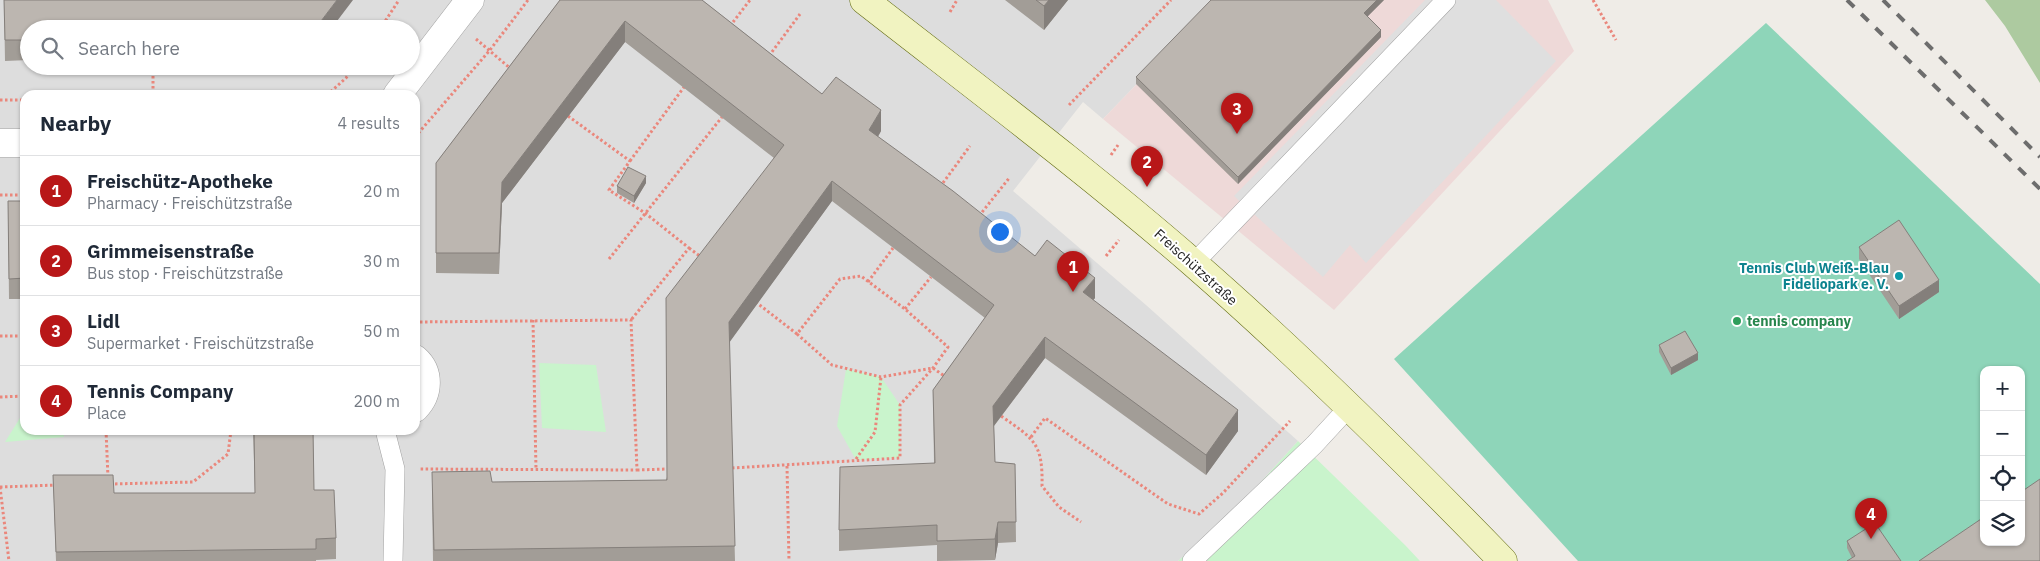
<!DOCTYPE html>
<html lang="en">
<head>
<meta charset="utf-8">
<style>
	body { margin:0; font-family:"IBM Plex Sans",sans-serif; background:#f6f6f7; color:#1f2937 }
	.controls { position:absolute; right:15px; bottom:15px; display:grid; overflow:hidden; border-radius:10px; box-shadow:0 1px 4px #0004 }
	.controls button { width:45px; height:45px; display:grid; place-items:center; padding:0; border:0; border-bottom:1px solid #e0e1e3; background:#fff; color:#1f2937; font:25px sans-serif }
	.you { position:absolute; left:999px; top:231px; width:18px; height:18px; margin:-12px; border:4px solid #fff; border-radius:50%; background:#1a73e8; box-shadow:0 0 0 8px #1a73e833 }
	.badge { display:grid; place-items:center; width:32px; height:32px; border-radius:50%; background:#b81718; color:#fff; font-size:16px; font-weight:700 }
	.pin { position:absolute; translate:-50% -41px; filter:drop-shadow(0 1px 2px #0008) }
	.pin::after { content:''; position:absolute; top:26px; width:18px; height:15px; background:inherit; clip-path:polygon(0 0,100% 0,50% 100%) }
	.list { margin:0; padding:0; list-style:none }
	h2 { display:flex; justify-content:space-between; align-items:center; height:65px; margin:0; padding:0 20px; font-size:21px }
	h2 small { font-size:16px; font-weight:400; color:#747a83 }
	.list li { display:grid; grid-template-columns:32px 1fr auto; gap:15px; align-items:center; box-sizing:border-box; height:70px; padding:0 20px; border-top:1px solid #e0e1e3 }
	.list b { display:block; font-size:19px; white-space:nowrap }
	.list p { margin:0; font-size:16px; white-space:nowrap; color:#747a83 }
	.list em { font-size:16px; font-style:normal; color:#747a83 }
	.icon { flex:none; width:28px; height:28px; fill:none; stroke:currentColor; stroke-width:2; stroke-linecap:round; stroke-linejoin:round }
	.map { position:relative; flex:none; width:2040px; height:561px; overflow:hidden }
	.search { position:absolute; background:#fff; box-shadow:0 1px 4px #0004; left:20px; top:20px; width:400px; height:55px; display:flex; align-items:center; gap:12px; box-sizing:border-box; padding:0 18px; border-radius:28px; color:#747a83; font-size:19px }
	.panel { position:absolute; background:#fff; box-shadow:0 1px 4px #0004; left:20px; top:90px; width:400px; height:345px; border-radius:15px }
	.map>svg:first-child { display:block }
</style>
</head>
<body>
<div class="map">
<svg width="2040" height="561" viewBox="0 0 2040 561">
	<rect width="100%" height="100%" fill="#efece7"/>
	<!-- residential -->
	<path fill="#ddd" fill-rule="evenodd" d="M0,0h1218l-115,119 -20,-17 -70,89 133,114 152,136 -64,71 -56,49h-1178zM29,29h382v37h-382zM25,95h390v335h-390z"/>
	<!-- commercial -->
	<path fill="#eed9d8" d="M1218,0h330l26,51 -240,259 -231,-191z"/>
	<!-- forest -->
	<path fill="#adcaa0" d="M1985,0h55v83l-35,-57z"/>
	<!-- park -->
	<path fill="#c9f4cc" d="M539,363l57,2 10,67 -64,-4z
		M846,369l35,8 19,28v53l-44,2 -19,-34z
		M25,410v20h38l1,7 -59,5z
		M1298,441l107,104 15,16h-242l56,-49z"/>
	<!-- pitch -->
	<path fill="#8ed5b9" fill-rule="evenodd" d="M1766,23l274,261v277h-462l-184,-202zM1984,370h37v172h-37z"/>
	<!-- parking -->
	<path fill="#dfdfdf" d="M1425,0h71l60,61 -190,202 -16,-18 -27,32 -89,-81z"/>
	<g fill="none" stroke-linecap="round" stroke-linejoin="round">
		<!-- lane casing -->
		<g stroke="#a3a3a3" stroke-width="20">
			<path id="lane" d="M1194,263l252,-263
				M385,430l10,39 -2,92
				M1192,561l122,-116 35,-38"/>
		</g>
		<!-- street casing -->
		<g stroke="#a3a3a3" stroke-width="29">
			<path id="street" d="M397,95l73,-95
				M0,143h25
				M415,359c15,13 14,35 0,49"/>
		</g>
		<!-- secondary casing -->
		<g stroke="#626b11" stroke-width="29">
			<path id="secondary" d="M864,0c110,86 222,170 328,262 108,94 211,196 311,299"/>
		</g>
		<!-- path -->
		<path stroke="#ea877c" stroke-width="3" stroke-dasharray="2.5 2.5" stroke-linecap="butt" d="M1593,0l23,40
			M950,12l7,-12
			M730,26l20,-26
			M380,29l19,-29
			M476,39l35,30
			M769,56l31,-42
			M153,66v29
			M327,95l19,-17 8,-12
			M0,100h25
			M1069,105l102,-105
			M568,116l62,45 -21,29 36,23 44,35 -58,72
			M415,137l75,-87 38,-50
			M1111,155l7,-10
			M630,161l54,-74
			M940,187l30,-41
			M0,195h25
			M979,216l31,-39
			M689,248l12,9
			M1106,256l13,-16
			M609,259l113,-142
			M868,282l25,-34
			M905,309l26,-32
			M533,320l3,150
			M415,322l216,-2 6,150 -218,-1
			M797,334l35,31 49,12 52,-9 14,10
			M0,336h25
			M0,397l25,-1
			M1001,416c33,23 42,27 41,70l17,21 22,15
			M106,430l2,48
			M1031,437l14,-19 123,86 31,10 24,-21 67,-72
			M856,459l19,-27 6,-55
			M787,466l2,95
			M732,468l168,-10v-53l33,-37 15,-21 -43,-38 -44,-33 -21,3 -43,55 -40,-31
			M637,470l29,-1
			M110,484l83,-2 35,-28 3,-24
			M0,487l56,-2
			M0,487l9,74"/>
		<!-- lane -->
		<use href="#lane" stroke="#fff" stroke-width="19"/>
		<!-- street -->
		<use href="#street" stroke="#fff" stroke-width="28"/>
		<!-- secondary -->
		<use href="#secondary" stroke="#f1f3c1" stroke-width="28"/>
		<!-- rail -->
		<path stroke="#6d6d6d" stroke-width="4" stroke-dasharray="10 10" stroke-linecap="butt" d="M1847,0l193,189
			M1883,0l157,157"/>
	</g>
	<!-- wall -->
	<path fill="#a29d97" d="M4,0l25,29v31l-24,1z
		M560,0h142l120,94 59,37 -3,6 157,119 60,42 -2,2 145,131 -32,44 -161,-117 -51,68 1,36 20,2 1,78 -18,1 -3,17 -58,1v-16l-98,6v-21l95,-67 -1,-73 52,-72 -153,-117 -103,141 6,219h-302l-1,-69 60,-10 174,-2 108,-322 -149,-116 -123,161 -3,71 -63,-1v-110z
		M1005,0h63l-24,30z
		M1384,0l-17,17 14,20 -143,147 -102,-100v-7z
		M646,183l-12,20 -17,-10v-7z
		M8,201h17v98h-16z
		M1859,247l80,45 -40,27 -40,-60z
		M1659,345l39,15 -27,15 -12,-23z
		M253,430h60l1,60 22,48v21l-20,1v1h-260l-3,-86 61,18h141z
		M1847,541l54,20 -49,-3 -5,-10z"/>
	<!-- shaded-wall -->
	<path fill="#847f7b" d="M337,0h16l-22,29h-16z
		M1049,0h19l-24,30v-24z
		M1377,0h7l-20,20v-7z
		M625,21v21l-123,161 -3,71 3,-92z
		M1381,30v7l-143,147v-7z
		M881,110v21l-12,20v-21z
		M646,176v7l-12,20v-7z
		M832,181v20l-103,142v-21z
		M1095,278v20l-12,15v-21z
		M1939,280v12l-40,27v-13z
		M1045,337v21l-52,69v-21z
		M1698,353v7l-27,15v-7z
		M1238,410v21l-32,44v-20z
		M998,522v21l-3,17v-21z"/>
	<!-- building -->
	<path fill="#bcb6b0" stroke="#847f7b" d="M4,0h333l-22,29h-286v11h-24z
		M560,0h142l120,94 14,-17 45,33 -12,20 84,61 82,65 12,-16 48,38 -12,14 155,118 -32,45 -161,-118 -52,69 2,56 20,2 1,58h-18l-3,17 -58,2v-16l-98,5 1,-63 95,-4 -2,-73 61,-85 -162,-124 -103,141 6,224 -301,4 -2,-78 58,-1 2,11 175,-2 -1,-182 118,-153 -159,-124 -123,161 -3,71h-63v-90z
		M1036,0h13l-5,6z
		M1211,0h166l-13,13 17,17 -143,147 -102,-100z
		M628,167l18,9 -12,20 -17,-10z
		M8,201h17v77l-16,1z
		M1899,220l40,60 -40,26 -40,-59z
		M1685,331l13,22 -27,15 -12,-23z
		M254,430h59l1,60h20l2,48 -20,1v10l-260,3 -3,-77h60l1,18h141z
		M2040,479v82h-121l65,-44v25h37v-50z
		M1875,523l26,38h-54l8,-5 -8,-15z"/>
	<!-- markers -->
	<circle fill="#0f9aa8" stroke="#fff" stroke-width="2" cx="1899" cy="276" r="5"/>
	<circle fill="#2e9e5b" stroke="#fff" stroke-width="2" cx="1737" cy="321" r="5"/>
	<g text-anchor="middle" stroke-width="4" stroke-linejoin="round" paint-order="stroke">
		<!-- street labels -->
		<g font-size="14" fill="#1f1f1f" stroke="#fff">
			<text transform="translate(1196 267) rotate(42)" y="5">Freischützstraße</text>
		</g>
		<!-- culture labels -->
		<g font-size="14" font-weight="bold" fill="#0d838f" stroke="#fff" text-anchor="end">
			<text x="1889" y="273">Tennis Club Weiß-Blau<tspan x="1889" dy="16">Fideliopark e. V.</tspan></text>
		</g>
		<!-- leisure labels -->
		<g font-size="14" font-weight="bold" fill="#27864d" stroke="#fff" text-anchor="start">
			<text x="1747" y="326">tennis company</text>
		</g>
	</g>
</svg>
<div class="controls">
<button>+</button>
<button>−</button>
<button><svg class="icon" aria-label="locate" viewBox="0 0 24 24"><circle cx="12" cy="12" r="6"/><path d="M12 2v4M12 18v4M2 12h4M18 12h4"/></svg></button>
<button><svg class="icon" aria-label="layers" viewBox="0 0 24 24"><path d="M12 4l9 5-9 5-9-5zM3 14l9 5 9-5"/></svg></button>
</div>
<div class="you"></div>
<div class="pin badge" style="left:1073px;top:292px">1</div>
<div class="pin badge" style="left:1147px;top:187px">2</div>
<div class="pin badge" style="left:1237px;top:134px">3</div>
<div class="pin badge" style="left:1871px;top:539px">4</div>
<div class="search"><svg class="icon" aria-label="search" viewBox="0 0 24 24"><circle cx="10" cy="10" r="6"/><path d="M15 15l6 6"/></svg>Search here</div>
<section class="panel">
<h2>Nearby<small>4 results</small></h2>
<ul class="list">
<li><span class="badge">1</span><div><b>Freischütz-Apotheke</b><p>Pharmacy · Freischützstraße</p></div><em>20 m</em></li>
<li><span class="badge">2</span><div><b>Grimmeisenstraße</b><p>Bus stop · Freischützstraße</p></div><em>30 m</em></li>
<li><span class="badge">3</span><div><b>Lidl</b><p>Supermarket · Freischützstraße</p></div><em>50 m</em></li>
<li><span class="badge">4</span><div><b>Tennis Company</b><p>Place</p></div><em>200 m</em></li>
</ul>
</section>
</div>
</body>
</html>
